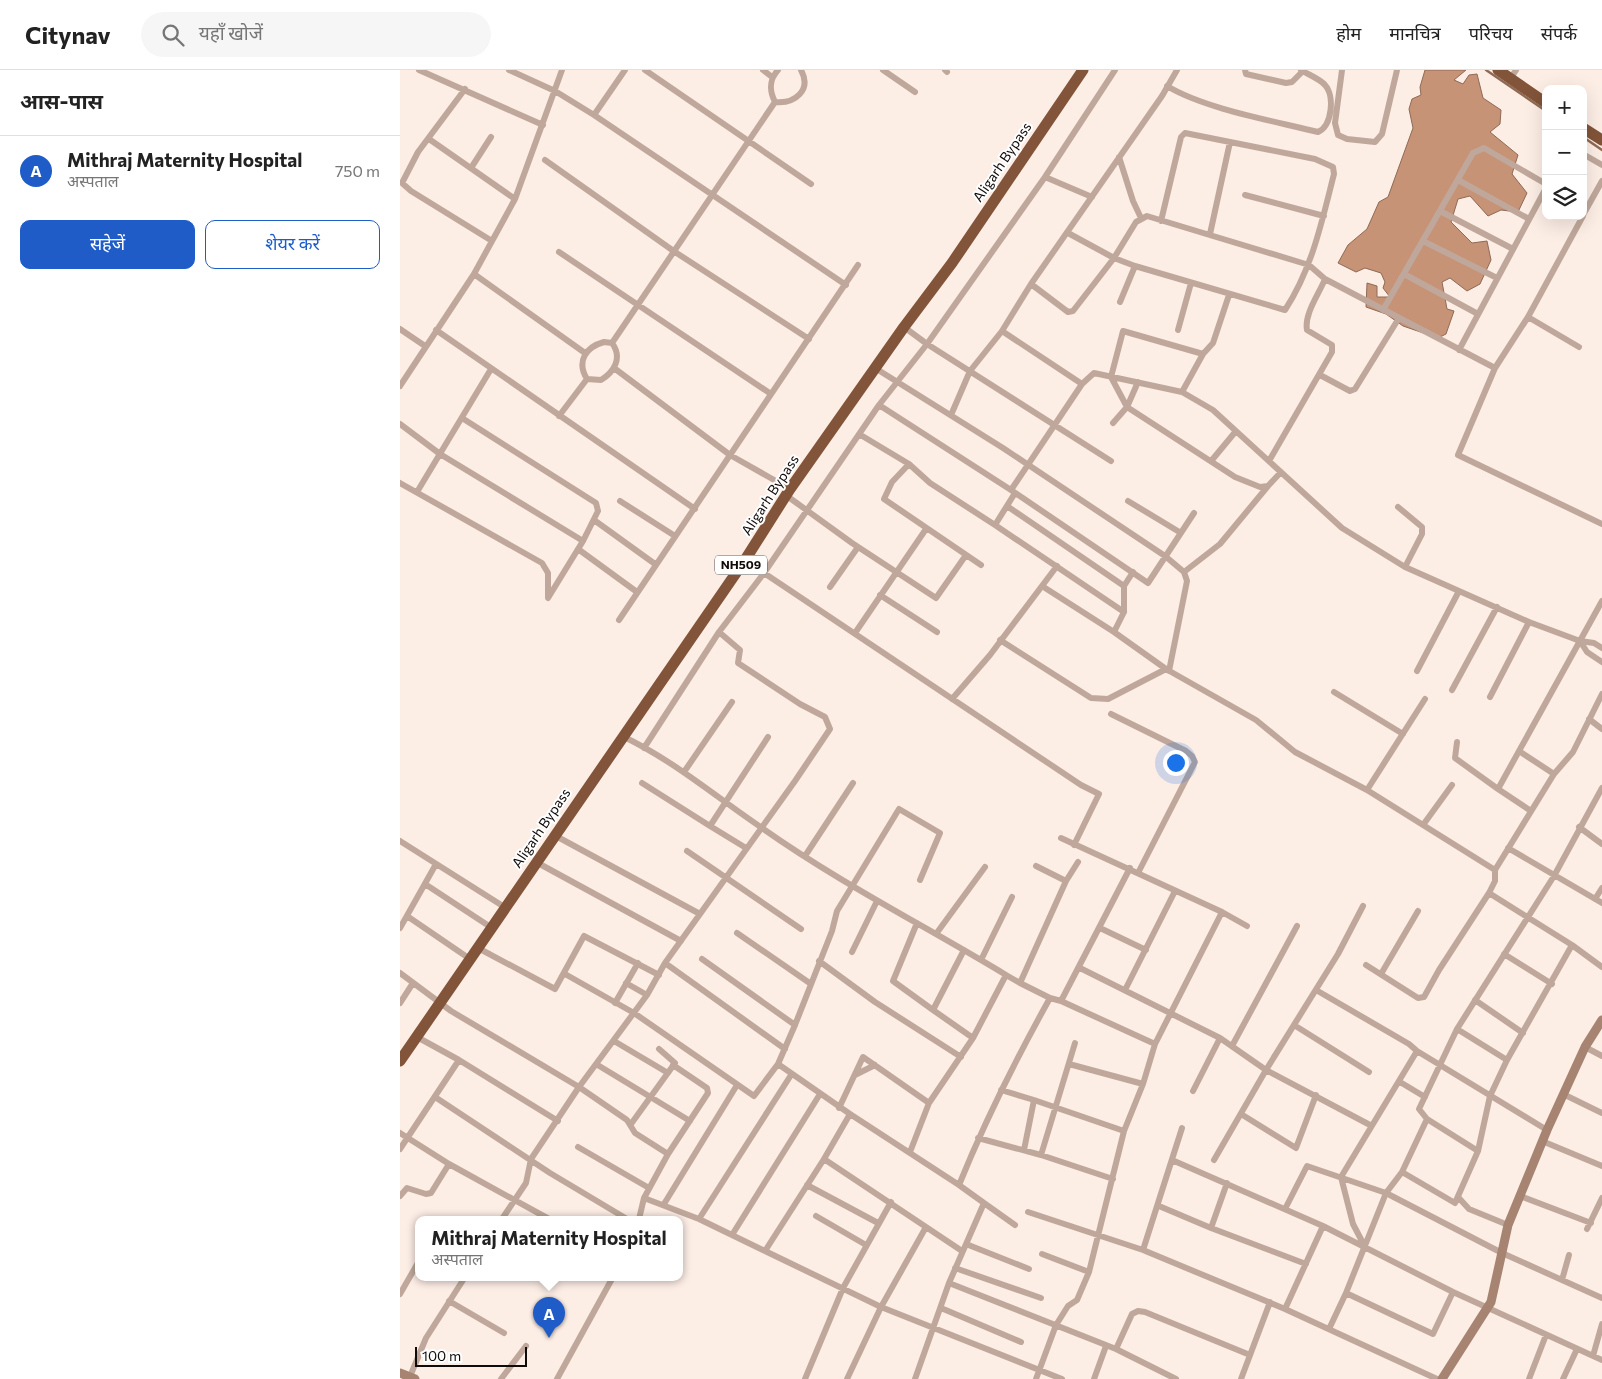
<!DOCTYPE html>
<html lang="hi">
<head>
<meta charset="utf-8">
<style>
	body { margin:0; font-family:Commissioner,"Noto Sans Devanagari",sans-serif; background:#f6f6f6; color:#222 }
	.controls { position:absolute; right:15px; top:15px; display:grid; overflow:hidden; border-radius:10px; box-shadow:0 5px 20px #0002 }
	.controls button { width:45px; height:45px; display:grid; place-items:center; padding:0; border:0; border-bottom:1px solid #e0e0e0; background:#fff; color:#222; font:25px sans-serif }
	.scale { position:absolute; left:15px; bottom:12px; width:112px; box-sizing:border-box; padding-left:5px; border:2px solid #100b09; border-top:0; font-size:14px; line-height:18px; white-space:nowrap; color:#100b09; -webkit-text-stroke:4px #fff; paint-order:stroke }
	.you { position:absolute; left:775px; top:692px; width:18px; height:18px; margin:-12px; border:4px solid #fff; border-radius:50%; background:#1a73e8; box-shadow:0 0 0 8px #1a73e833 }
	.badge { display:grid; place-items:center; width:32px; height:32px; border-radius:50%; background:#1f5cc8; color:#fff; font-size:16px; font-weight:700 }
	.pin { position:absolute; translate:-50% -41px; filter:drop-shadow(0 1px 2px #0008) }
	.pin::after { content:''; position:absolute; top:26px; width:18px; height:15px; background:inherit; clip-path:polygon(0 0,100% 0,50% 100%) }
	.popup { position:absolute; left:15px; top:1146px; width:268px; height:65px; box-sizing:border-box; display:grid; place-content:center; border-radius:10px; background:#fff; filter:drop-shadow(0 1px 4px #0005); font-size:16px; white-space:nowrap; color:#767676 }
	.popup b { font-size:19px; color:#222 }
	.popup::after { content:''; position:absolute; left:50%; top:100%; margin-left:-10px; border:10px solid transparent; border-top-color:#fff }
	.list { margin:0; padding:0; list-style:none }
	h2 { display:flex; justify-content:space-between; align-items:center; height:65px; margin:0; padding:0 20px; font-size:21px }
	h2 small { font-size:16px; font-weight:400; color:#767676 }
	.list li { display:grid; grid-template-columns:32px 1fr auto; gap:15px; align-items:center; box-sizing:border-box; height:70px; padding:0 20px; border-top:1px solid #e0e0e0 }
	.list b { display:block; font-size:19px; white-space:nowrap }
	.list p { margin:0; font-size:16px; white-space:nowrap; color:#767676 }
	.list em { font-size:16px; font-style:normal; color:#767676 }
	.actions { display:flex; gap:10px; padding:15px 20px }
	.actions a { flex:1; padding:11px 0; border:1px solid #1f5cc8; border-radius:10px; text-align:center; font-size:18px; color:#1f5cc8 }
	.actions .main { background:#1f5cc8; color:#fff }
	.icon { flex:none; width:28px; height:28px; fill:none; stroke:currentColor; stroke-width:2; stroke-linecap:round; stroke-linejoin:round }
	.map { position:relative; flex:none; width:1202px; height:1309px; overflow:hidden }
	header { display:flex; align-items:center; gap:30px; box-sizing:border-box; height:70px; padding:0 25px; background:#fff; border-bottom:1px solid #e0e0e0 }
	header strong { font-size:24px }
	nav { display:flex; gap:28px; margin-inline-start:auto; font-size:18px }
	.search { width:350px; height:45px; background:#f6f6f6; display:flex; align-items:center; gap:12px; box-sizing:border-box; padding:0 18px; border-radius:28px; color:#767676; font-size:19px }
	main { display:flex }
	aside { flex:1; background:#fff }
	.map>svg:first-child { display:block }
</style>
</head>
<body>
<header>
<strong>Citynav</strong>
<div class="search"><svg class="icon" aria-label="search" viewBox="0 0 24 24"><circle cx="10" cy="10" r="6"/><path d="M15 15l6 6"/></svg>यहाँ खोजें</div>
<nav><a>होम</a><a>मानचित्र</a><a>परिचय</a><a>संपर्क</a></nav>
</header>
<main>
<aside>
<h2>आस-पास<small></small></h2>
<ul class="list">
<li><span class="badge">A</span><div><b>Mithraj Maternity Hospital</b><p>अस्पताल</p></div><em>750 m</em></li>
</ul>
<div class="actions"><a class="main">सहेजें</a><a>शेयर करें</a></div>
</aside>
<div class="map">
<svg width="1202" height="1309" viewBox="0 0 1202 1309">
	<rect width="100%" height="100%" fill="#fcede5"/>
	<!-- water -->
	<path fill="#c69376" stroke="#8f6a55" d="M1025,0h41l-12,10 9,4 6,-9 8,-1 6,24 18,12 -1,14 -10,8 28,23 -6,19 15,19 -9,19 -17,-2 -13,6 -18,-20 -12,3 -7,23 21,21 15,-2 4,19 -11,24 -13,7 -17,-13 -8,4 5,27 7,2 -8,23 -8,4 -35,-12 -17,-12 -20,-7 1,-24 10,3v11h13l-7,-9 2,-6 -4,-9 -16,-5 -9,4 -18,-9 10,-18 19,-16 12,-27 9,-5 25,-69 -4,-19 3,-10 9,-4 -1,-8z"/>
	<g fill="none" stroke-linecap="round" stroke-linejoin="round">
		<!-- stream -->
		<path stroke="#8f6a55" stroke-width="2.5" d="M1086,0l60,41
			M1183,67l19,13"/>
		<!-- street -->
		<path stroke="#bfa89b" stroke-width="6" d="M19,0l124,55
			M109,0l46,21 39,24 252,170
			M245,0l166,114
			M363,0l9,7
			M378,0c-9,10 -9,20 -3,32 20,2 37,-12 26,-32
			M483,0l32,22
			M545,0l2,2
			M845,0l1,4 40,9 6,-1 11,-11
			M942,0l-7,53 3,12 9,4 28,3 7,-8 15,-64
			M1110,9l6,-9
			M767,16c38,23 107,35 151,46 14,-6 17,-36 7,-47 -5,-6 -16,-10 -24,-15
			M65,19l-47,63 -16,31 9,8 81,50
			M194,45l31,-45
			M29,69l86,60
			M1183,84l19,11
			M719,87l14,44 8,17
			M145,90l130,92 134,87
			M71,98l20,-31
			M645,107l47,20
			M1058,110l71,39
			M845,125l79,21
			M1040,141l73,38
			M1183,145l19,-34
			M1183,146l-55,101 -33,51 -37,87 144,69
			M668,163l46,25 21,8 150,44c27,-41 37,-89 49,-136l-1,-7 -18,-8 -130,-26 -4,4 -20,84
			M810,164l20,-92
			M1023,171l74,37
			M159,182l212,142
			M74,204l111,79
			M1004,204l74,40
			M631,214l37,28 5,-1 41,-53 22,-36 11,-6 162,49 16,14 170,89
			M720,232l15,-36
			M983,240l90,-157 11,-5 62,36
			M1128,247l51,30
			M504,257l23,17 184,117
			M0,259l25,17
			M36,260l259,179
			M778,260l13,-47
			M602,261l80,53 12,-11 88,19 21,-38 10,-11 16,-48
			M204,272l8,1c11,15 2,29 -11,37l-14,-1c-11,-18 -1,-32 17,-37z
			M212,273l163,-241
			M1059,280l87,-162
			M803,284l-80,-23 -12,46 16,30 108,70 25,10 8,-1 13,-14
			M214,298l116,87 60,34
			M475,298l128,80 162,108 19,16 3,9 -18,90
			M920,305l30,16 5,-2 44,-71
			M0,316l74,-112 41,-75 47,-129
			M782,322l31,18 129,118 63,39 124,55 51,19 14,2 8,5
			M479,335l132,85 137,93 46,-70
			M551,345l19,-44 32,-40 29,-47 131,-188 15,-26
			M159,346l28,-37
			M62,348l134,85 2,8 -15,30
			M713,353l14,-16 11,-25
			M0,354l40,30 143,87 -35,57v-25l-6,-10 -142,-80
			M459,364l50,30 21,19 65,42 20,-32
			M812,390l24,-29
			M869,391l63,-109v-7l-25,-15c-3,-16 12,-36 18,-51
			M509,394l-17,18 -8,17 97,66
			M611,420l71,-106
			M17,422l74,-123
			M387,426l65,47 84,55 30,-43
			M220,431l55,35
			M728,431l53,32
			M607,436l117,80
			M998,437l24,20v7l-17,33
			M194,450l61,44
			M595,455l129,87
			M178,479l59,43
			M784,502l36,-28 48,-58
			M364,503l317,212 18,9 -25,51
			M642,516l72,46 52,37 90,51 39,32 72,38 128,80v11l-6,12 -50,77 -15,27 -6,1 -52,-33
			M430,517l28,-40
			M480,525l57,37
			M219,550l239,-355
			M714,562l10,-20v-26l9,-14
			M455,563l71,-104
			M600,570l91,58 17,1 58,-30
			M1180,571l7,11 15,10
			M1017,601l42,-80
			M1052,620l45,-83
			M934,622l69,42
			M1090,627l39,-75
			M552,629l38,-44 67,-89
			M711,644l75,37 6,5 3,6 -57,111
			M1189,649l13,10
			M222,666c51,24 94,61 140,92 78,55 163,98 244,147
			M1057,672l-2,16 43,31
			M244,678l75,-116 45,-59 115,-168 48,-61 118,-167 70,-107
			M284,702l48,-70
			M1154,704l19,-22 29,-58
			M242,713l68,43
			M967,720l58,-91
			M1131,741l-33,-22 104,-188
			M1023,755l29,-40
			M1179,757l23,17
			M154,765l146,79
			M0,771l106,67
			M346,778l-36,-22 58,-89
			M1108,778l94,55
			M287,781l114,78
			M405,786l48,-73
			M136,792l145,79
			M636,796l30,15
			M1095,800l59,-96 -35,-23
			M25,814l67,44
			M1195,829l7,-11
			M822,842l25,14
			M7,846l63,43
			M517,853l-24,58 40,29 31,-60
			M0,858l36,-64
			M700,858l46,22
			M337,863l74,51
			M536,864l49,-67
			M1172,875l30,22
			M78,878l77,41 29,-53 75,39
			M452,882l25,-51
			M1104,884l48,30
			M302,889l93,66
			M581,890l31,-63
			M419,891l56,41 86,55
			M265,893l120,86
			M680,898l140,70
			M0,903l51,38 128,76 48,33 8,13 33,21
			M165,904l69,39 120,83 24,-32 17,-39 37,-94 5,-20 62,-102 41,24 -20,47
			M981,904l37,-63
			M226,913l21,12
			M620,913l30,15
			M725,920l50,-99
			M916,920l93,54 8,7 -76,126 12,47 12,23
			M1075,930l48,33
			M661,931l94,43
			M0,933l13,-20
			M215,933l23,-40
			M533,940l40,28
			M894,955l75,47
			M1057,959l50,31
			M214,971l54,32
			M675,973l-34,112 72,24
			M832,976l65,-120
			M1185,977l17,9
			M1017,981l130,79
			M59,990l99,61
			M196,994l94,57
			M378,994l72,50
			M669,994l74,20
			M273,995l34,23 1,5 -40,61 -24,44 55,21 66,32
			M455,1005l20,-10
			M1000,1012l25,15
			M601,1020l33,10 -10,50
			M793,1021l27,-53 46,32 72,-116 25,-48
			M1163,1024l39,19
			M35,1027l115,76 77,46
			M634,1030l90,31
			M439,1038l24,-51 66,46
			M841,1044l55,34 20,-53
			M231,1054l44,-61 -16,-14
			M782,1058l-39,122 142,59 152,70
			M0,1063l49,31 100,55
			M578,1068l63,17
			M1142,1071l60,25
			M178,1077l71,41
			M0,1079l59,-89 -42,-23
			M1078,1081l-51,-32 -8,-10 38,-80 97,-153 48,-88
			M510,1082l19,-49 44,-65 33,-63 14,8 46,-102 12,-19
			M424,1089l138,92
			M772,1090l151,66
			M814,1090l52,-90 104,55
			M1002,1102l53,31 23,-52 12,-55 17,-36 65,-115 -83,-52
			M407,1115l71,38
			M559,1115l-109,-71 -26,45 -59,92 116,56 181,72
			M0,1126l7,-8 19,6 5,-1 18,-29
			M1120,1126l71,27
			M1058,1127l11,12 39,16
			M584,1133l31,22
			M264,1134l73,-119
			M759,1136l52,22 95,36
			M885,1139l22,-43 79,27 116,60 100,45
			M628,1142l115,38
			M416,1146l50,29
			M102,1149l24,-36 5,-24 48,-72 68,-92 18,-32 130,-182 35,-52 -5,-12 -25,-13 -62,-41 2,-13 -21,-18
			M239,1149l5,-21
			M299,1149l92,-144
			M811,1158l16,-45
			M1187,1159l15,-31
			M332,1165l88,-141
			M566,1174l63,25
			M642,1184l47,18
			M555,1198l86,30
			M1162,1210l7,-25
			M549,1213l167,66
			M946,1223l87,41 20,-42
			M0,1224l19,-33
			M49,1231l55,32
			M541,1238l80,34
			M885,1239l38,-83 130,66 149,68
			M929,1259l17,-36 40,-100 16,-21 25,-53
			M1193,1286l9,-32
			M9,1309l17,-41 39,-61
			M101,1309l25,-33
			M157,1309l56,-102
			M405,1309l38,-91 48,-86
			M447,1309l34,-72 45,-80
			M515,1309l34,-96 35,-80 -25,-18c26,-64 57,-126 91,-187l11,3 69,-133
			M636,1309l20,-54 12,-19 9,-6 12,-28 35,-141 19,-47 12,-40 67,-132 -161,-74
			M694,1309l12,-33
			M776,1309l-60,-30 16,-35 6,-3 7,1 105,43
			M841,1309l29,-77
			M1129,1309l17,-44
			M1163,1309l14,-30"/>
		<!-- secondary -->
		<path stroke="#a68471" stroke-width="9" d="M0,1303l15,6
			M1042,1309l49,-77 17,-77 39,-95 38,-83 17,-27"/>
		<!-- highway -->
		<path stroke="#825439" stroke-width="11" d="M1098,0l48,33
			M1183,58l19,12
			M0,991l345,-501 45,-71 114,-162 48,-64 131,-193"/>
	</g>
	<g text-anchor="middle" stroke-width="4" stroke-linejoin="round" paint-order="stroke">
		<!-- shield labels -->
		<rect fill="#fff" stroke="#585453" stroke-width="1" x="315" y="485.5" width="52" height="19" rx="4"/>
		<g font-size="12" font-weight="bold" fill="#100b09">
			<text x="341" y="499">NH509</text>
		</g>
		<!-- street labels -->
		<g font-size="14" fill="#100b09" stroke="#fff">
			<text transform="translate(602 92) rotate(-56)" y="5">Aligarh Bypass</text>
			<text transform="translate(370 425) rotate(-57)" y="5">Aligarh Bypass</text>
			<text transform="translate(141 758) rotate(-56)" y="5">Aligarh Bypass</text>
		</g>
	</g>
</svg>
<div class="controls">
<button>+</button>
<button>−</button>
<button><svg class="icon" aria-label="layers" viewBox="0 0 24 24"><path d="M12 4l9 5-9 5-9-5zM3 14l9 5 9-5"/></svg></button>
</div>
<div class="scale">100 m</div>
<div class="you"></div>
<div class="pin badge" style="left:149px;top:1268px">A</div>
<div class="popup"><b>Mithraj Maternity Hospital</b>अस्पताल</div>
</div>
</main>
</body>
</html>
